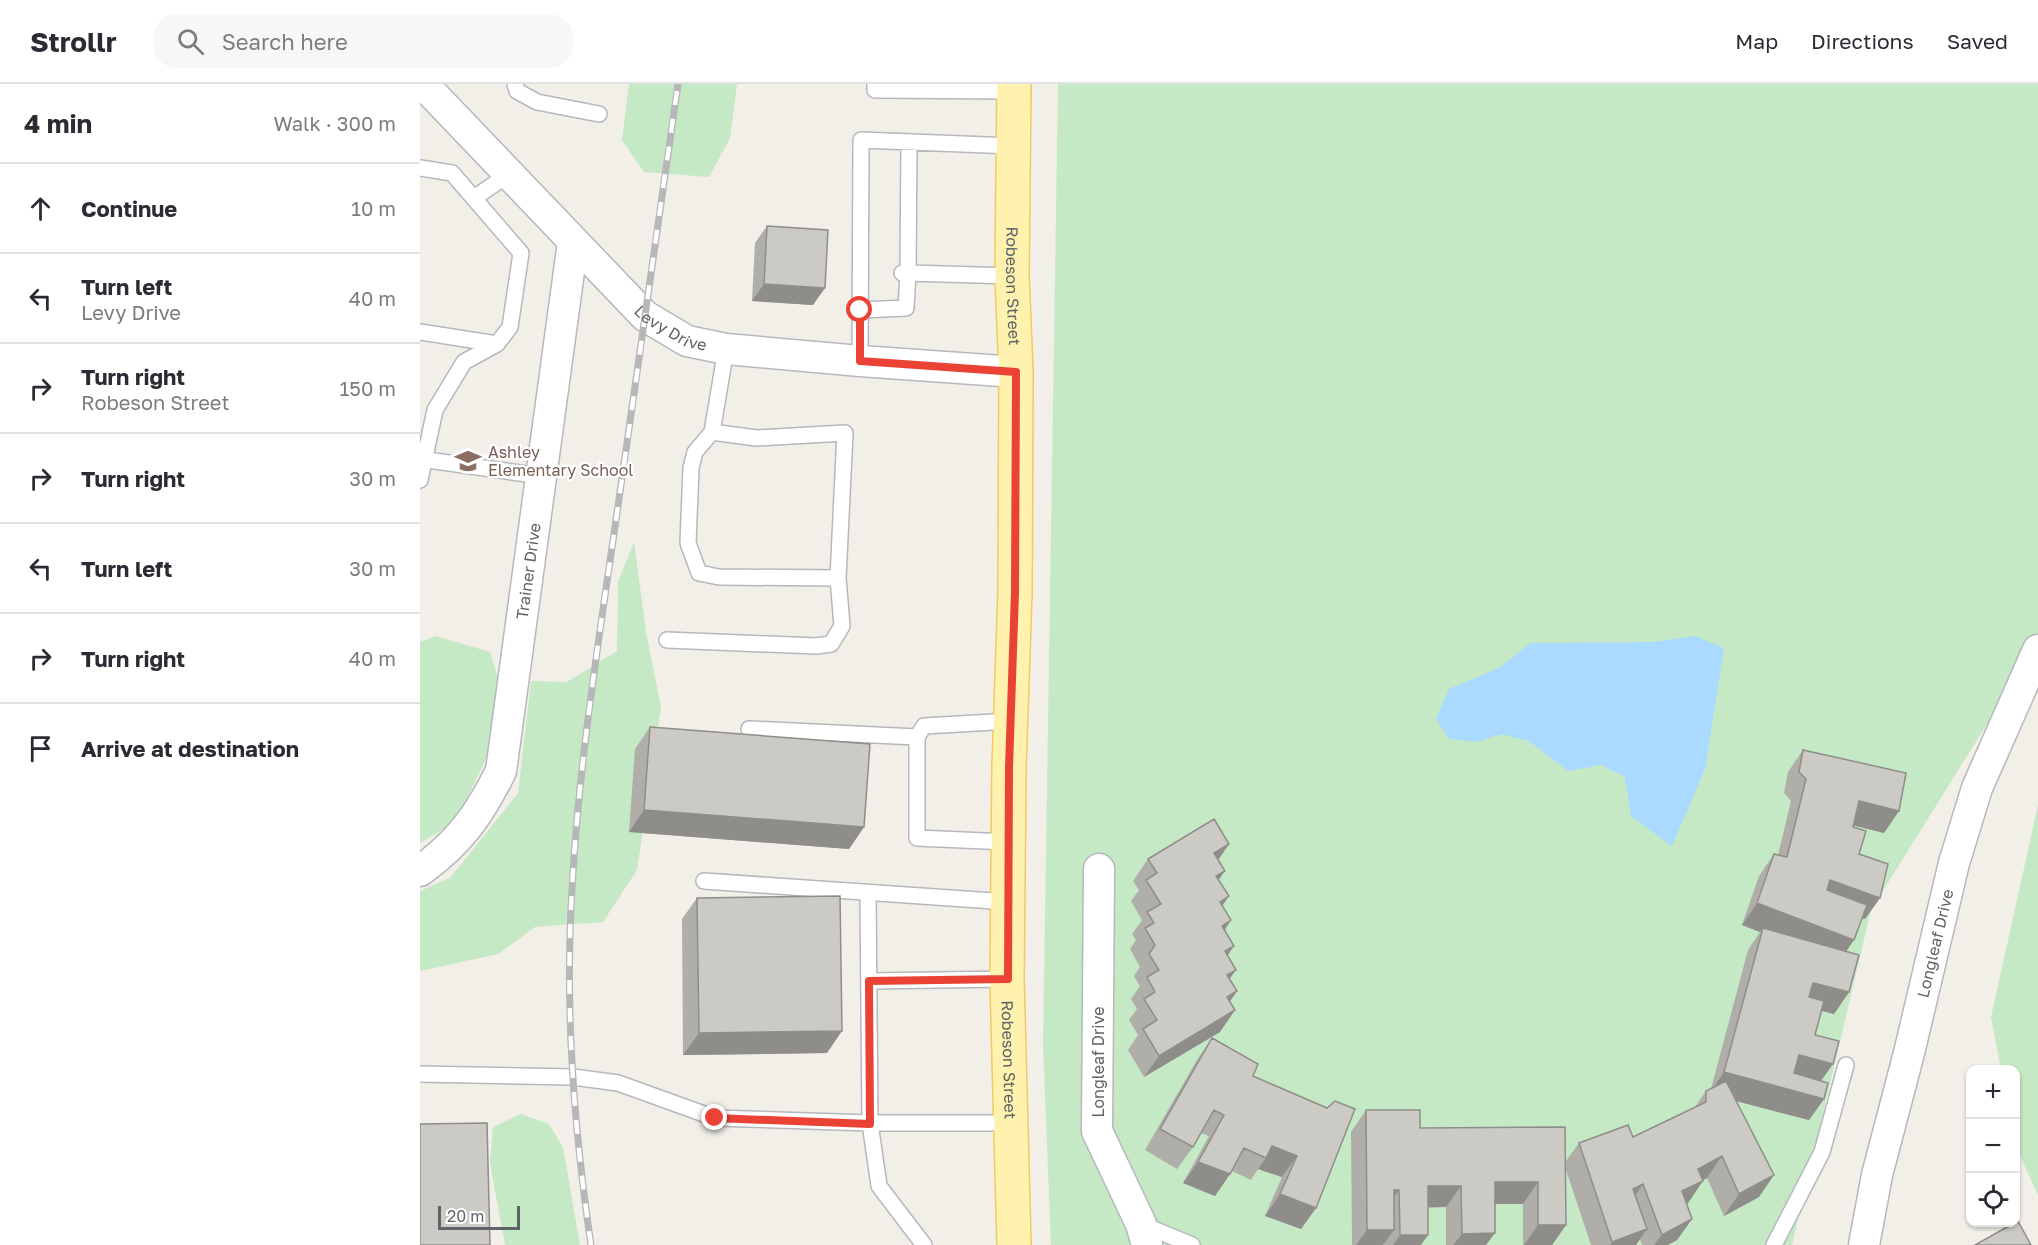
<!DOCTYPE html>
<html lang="en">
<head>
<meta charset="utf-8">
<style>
	body { margin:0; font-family:"Golos Text",sans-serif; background:#f7f7f7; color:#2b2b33 }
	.controls { position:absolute; right:18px; bottom:18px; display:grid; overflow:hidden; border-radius:12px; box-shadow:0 2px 4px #0004 }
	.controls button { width:54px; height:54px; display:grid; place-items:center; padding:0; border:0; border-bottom:2px solid #e1e1e2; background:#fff; color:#2b2b33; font:30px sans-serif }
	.scale { position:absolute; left:18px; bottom:15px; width:82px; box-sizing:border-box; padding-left:6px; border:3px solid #5f6368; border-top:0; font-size:16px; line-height:21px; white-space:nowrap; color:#5f6368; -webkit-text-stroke:4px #fff; paint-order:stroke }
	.stop { position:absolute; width:18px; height:18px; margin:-14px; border:4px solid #ea4335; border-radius:50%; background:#fff }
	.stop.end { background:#ea4335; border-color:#fff; box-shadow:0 2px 6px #0008 }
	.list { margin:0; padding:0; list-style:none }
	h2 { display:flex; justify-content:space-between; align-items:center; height:78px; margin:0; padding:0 24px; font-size:26px }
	h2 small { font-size:20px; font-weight:400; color:#7c7c81 }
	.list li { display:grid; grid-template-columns:39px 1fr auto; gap:18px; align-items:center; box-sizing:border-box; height:90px; padding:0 24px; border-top:2px solid #e1e1e2 }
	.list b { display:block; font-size:22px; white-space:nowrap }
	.list p { margin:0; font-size:20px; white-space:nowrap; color:#7c7c81 }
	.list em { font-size:20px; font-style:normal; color:#7c7c81 }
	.icon { flex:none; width:33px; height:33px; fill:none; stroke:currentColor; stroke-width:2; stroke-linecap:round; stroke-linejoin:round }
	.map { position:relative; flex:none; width:1618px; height:1161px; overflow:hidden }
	header { display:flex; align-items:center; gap:36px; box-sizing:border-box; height:84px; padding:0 30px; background:#fff; border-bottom:2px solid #e1e1e2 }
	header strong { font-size:28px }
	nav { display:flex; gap:33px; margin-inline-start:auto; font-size:21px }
	.search { width:420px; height:54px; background:#f7f7f7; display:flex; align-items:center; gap:15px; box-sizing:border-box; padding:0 21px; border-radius:24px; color:#7c7c81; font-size:22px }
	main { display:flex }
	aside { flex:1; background:#fff }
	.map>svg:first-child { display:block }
</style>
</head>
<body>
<header>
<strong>Strollr</strong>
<div class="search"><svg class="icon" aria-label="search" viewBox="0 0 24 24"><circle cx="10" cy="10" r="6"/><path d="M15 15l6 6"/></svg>Search here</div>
<nav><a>Map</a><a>Directions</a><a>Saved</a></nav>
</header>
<main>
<aside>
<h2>4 min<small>Walk · 300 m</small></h2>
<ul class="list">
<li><svg class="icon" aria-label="ahead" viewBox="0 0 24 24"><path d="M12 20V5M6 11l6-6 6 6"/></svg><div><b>Continue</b></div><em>10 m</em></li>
<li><svg class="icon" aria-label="left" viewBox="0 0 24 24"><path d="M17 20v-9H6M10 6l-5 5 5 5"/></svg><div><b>Turn left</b><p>Levy Drive</p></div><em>40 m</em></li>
<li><svg class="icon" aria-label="right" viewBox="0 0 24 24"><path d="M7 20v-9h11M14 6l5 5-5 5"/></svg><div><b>Turn right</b><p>Robeson Street</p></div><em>150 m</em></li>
<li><svg class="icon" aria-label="right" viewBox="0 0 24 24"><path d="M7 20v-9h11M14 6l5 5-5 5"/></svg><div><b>Turn right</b></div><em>30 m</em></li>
<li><svg class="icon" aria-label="left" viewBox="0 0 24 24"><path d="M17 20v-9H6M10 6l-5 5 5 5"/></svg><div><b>Turn left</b></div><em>30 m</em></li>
<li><svg class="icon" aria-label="right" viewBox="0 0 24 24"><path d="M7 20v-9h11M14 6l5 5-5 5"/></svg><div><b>Turn right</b></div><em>40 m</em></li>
<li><svg class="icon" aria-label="arrive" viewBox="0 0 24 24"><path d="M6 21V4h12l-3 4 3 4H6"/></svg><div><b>Arrive at destination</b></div></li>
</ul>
</aside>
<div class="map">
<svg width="1618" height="1161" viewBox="0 0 1618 1161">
	<rect width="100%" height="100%" fill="#f1efe8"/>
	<!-- green -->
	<path fill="#c5e8c5" d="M209,0h108l-7,54 -21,39 -65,-5 -22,-32z
		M638,0h980v558l-167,268 -79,335h-741l-8,-200z
		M214,458l12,90 15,75 -24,163 -34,52 -68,5 -37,27 -78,17v-80l31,-14 67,-84 13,-112 36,1 50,-31 1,-69z
		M16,552l54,16 9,29 -7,66 -37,75 -35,21v-201z
		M1618,721v390l-22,-48v-77l-15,-1 -10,-52z
		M101,1030l28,10 14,23 17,98h-75l-15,-82 3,-36z"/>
	<!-- water -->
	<path fill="#aadaff" d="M1275,552l29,12 -19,121 -33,77 -41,-30 -6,-39 -24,-12 -33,6 -39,-30 -27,-7 -25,8 -28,-3 -13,-20 13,-30 50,-21 32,-25 123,-1z"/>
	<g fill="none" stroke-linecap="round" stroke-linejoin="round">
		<!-- lane casing -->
		<g stroke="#b5b8bc" stroke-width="18">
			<path id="lane" d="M95,0l2,7 20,11 62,12
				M455,0v6l138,1
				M489,58l-1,131 104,3
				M0,84l32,5 69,80 -11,74 -13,17 -33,18 -29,48 -15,70
				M54,114l35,-24
				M440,226l46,-2 2,-35h-6
				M0,248l77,12
				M440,277l1,-221 152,6
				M292,348l-17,20 -4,16 -3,75 11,30 20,4 119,1
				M0,375l121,17
				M247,556l149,6 15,-2 11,-18 -4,-48 7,-145 -89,5 -44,-6 14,-83
				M329,645l168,8v101l91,4
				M497,653l7,-11 87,-5
				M284,797l304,21
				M449,897l138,-2
				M0,990l153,3 45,6 97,35 155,5 -2,-230
				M721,1140l51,21
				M504,1161l-45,-59 -9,-63h140
				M1354,1161l48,-93 24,-87"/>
		</g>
		<!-- street casing -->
		<g stroke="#b5b8bc" stroke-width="33">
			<g id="street">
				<path id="s1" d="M3,0l222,232 42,25 39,8 134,12 156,11"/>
				<path d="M679,785l-2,262 44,93 6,21"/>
				<path id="s2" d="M0,787c41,-30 59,-56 81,-100l72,-529"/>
				<path id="s3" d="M1444,1161l13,-70 32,-122 45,-190 23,-75 61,-138"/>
			</g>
		</g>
		<!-- primary casing -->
		<g stroke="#f2c960" stroke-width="36">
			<g id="primary">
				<path id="s4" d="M594,0l-2,192 4,96 -1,220 -6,175 -2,212 7,266"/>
			</g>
		</g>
		<!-- lane -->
		<use href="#lane" stroke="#fff" stroke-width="15"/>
		<!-- street -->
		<use href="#street" stroke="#fff" stroke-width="30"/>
		<!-- primary -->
		<use href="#primary" stroke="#fff2af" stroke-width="33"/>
		<!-- rail casing -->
		<g stroke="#b6b7b8" stroke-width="7">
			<path id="rail" d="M171,1161c-15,-102 -24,-207 -21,-310 4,-139 26,-277 46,-415 21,-145 41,-291 62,-436"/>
		</g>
		<!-- rail -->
		<use href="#rail" stroke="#fff" stroke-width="4.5" stroke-dasharray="14" stroke-linecap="butt"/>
	</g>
	<!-- wall -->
	<path fill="#afaea9" d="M347,142l46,79 -61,-4 3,-58z
		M230,643l214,100 -15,22 -220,-17 6,-83z
		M1383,666l96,61 -15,22 -30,-8 -1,2 6,27 21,44 -15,21 -3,-1 -16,33 3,41 -15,22 -13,-3 -6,24 9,64 -15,21 -73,-19 23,96 -35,19 -17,-38 -4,2 -15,23h-1l5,16 -15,21 -9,5h-26l-2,-6 -4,6h-45l-25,-75v55l-14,20h-29v-41h-28l-9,41h-40v-38h-18l-7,38h-37v-2l-1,2h-31l-1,-113 15,-22 54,18 146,33 13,-18 54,-6 62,-30 11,-16 5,-2 37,-139 12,-18 -18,-7 17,-49 15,-22 4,1 13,-54 -7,-8 4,-21z
		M809,760l-11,16 1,20 3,26 9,14 -6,10 5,49 7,12 -7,10 -10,31 -76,45 -16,-27 10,-15 -9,-15 8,-11 -6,-10 9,-13 -6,-10 6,-9 -10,-18 6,-9 -4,-6 10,-14 -11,-19 8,-11 -6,-9 15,-22z
		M277,814l130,155 -144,2 -1,-136z
		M792,954l41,38 74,32 -11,100 -15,21 -36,-13 17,-39 -24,-8 -7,11 -19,-9 -17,25 -32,-13 26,-47 -8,-3 -8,14 -16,22 -32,-19 52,-90z"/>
	<!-- shaded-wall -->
	<path fill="#8f8d8a" d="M344,200l61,4 -12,17 -61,-4z
		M1439,717l40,10 -15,22 -41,-10z
		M224,726l220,17 -15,22 -220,-17z
		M809,760l-15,22v-13z
		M805,787l-15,21 6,-16z
		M1410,796l50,18 -15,21 -50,-18z
		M809,812l-15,22 6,-16z
		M1337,819l97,37 -15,22 -76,-34 -3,4 -18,-7z
		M811,836l-15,22 6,-16z
		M814,862l-15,22 6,-17z
		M816,886l-15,21 6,-16z
		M1393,899l36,9 -15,22 -36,-10z
		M817,907l-15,22 5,-16z
		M815,926l-15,22 -76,45 15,-21z
		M422,947l-15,22 -144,2 16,-22z
		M1379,971l34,9 -15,21 -34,-9z
		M1304,988l100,27 -15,21 -100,-26z
		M852,1062l25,10 -15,21 -24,-8 8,-11z
		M1302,1072l-15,22 -22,11 18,-8 -15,22 -21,9 31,-43z
		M778,1078l32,12 -15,22 -32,-13z
		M1354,1091l-15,22 -35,19 15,-22z
		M1075,1098h43l-15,22h-43z
		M1223,1100l-15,22 5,-17z
		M1008,1102h33l-15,21 -33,1z
		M974,1106h5l-15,22z
		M860,1110l36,14 -15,21 -36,-13z
		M1272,1135l-15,21 -9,5h-14l8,-10z
		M1118,1141h28l-14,20h-28z
		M1227,1145l-11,16h-26l2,-3z
		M947,1146h27l-11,15h-27z
		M1075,1149l-9,12h-33l9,-11z
		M980,1151h28l-7,10h-28z"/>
	<!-- building -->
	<path fill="#cccac5" stroke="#8f8d8a" stroke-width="1.5" d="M347,142l61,4 -3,58 -61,-4z
		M230,643l220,17 -6,83 -220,-17z
		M1383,666l103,23 -7,38 -40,-10 -6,26 13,4 -7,23 29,10 -8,34 -50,-18 -3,10 40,15 -13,35 -97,-37 17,-49 13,3 19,-78 -7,-7z
		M794,735l15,25 -15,9 11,18 -9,5 13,20 -9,6 11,18 -9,6 12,20 -9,5 11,19 -9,5 10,16 -10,6 8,13 -76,46 -16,-27 14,-9 -13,-21 11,-7 -8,-15 12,-7 -10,-16 6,-9 -10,-17 9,-5 -7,-11 14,-8 -15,-24 11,-7 -9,-14z
		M420,812l2,135 -143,2 -2,-135z
		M1343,844l96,27 -10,37 -36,-9 -4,14 15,4 -9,34 24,6 -6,23 -34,-9 -5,18 34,10 -4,16 -100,-27z
		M792,954l46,26 -5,12 74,32 8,-7 20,8 -39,99 -36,-14 17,-38 -25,-10 -6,12 -22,-10 -14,26 -32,-12 26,-47 -10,-5 -21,37 -33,-18z
		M1306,997l48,94 -35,19 -17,-38 -24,13 5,12 -21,10 10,28 -30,16 -19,-51 -10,5 14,40 -35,13 -33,-99 49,-18 5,12 73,-35v-11z
		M946,1026h54v18l145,-1 1,98h-28v-43h-43v51l-33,1 -1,-48h-33v49h-28l-1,-45h-5v40h-27z
		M67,1039l3,122h-70v-121z
		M1598,1137l13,24h-56l41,-23z"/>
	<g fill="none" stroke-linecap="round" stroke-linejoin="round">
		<!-- route -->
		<path stroke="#ea4335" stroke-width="8" d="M295,1034l155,6 -1,-143 139,-2 1,-211 6,-176 1,-220 -156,-11v-51"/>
	</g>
	<!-- icons -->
	<defs>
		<g id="school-bare" transform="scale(2.07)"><path d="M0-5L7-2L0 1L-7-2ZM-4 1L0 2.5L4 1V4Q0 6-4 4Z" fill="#8d6e63" stroke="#fff" stroke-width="2.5" paint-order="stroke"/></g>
	</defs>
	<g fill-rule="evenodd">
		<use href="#school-bare" x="48" y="377"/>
	</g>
	<g text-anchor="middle" stroke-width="4.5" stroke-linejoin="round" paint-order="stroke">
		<!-- street labels -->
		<g font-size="16" fill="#5f6368" stroke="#fff">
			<text dy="6" stroke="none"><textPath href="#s4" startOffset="202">Robeson Street</textPath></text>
			<text dy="6" stroke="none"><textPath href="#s1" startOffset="350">Levy Drive</textPath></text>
			<text dy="6" stroke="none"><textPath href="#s2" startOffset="332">Trainer Drive</textPath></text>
			<text dy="6" stroke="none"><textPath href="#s3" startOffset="310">Longleaf Drive</textPath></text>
			<text dy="6" stroke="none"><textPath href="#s4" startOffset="976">Robeson Street</textPath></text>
			<text transform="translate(678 978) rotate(-90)" y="6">Longleaf Drive</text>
		</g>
		<!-- education labels -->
		<g font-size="16" fill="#785e54" stroke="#fff" text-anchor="start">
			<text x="68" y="374">Ashley<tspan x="68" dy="18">Elementary School</tspan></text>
		</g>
	</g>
</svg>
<div class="controls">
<button>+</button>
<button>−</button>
<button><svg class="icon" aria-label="locate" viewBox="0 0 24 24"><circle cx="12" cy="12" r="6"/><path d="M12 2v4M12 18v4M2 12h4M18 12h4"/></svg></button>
</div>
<div class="scale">20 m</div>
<div class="stop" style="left:440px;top:226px"></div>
<div class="stop end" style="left:295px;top:1034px"></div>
</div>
</main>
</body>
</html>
